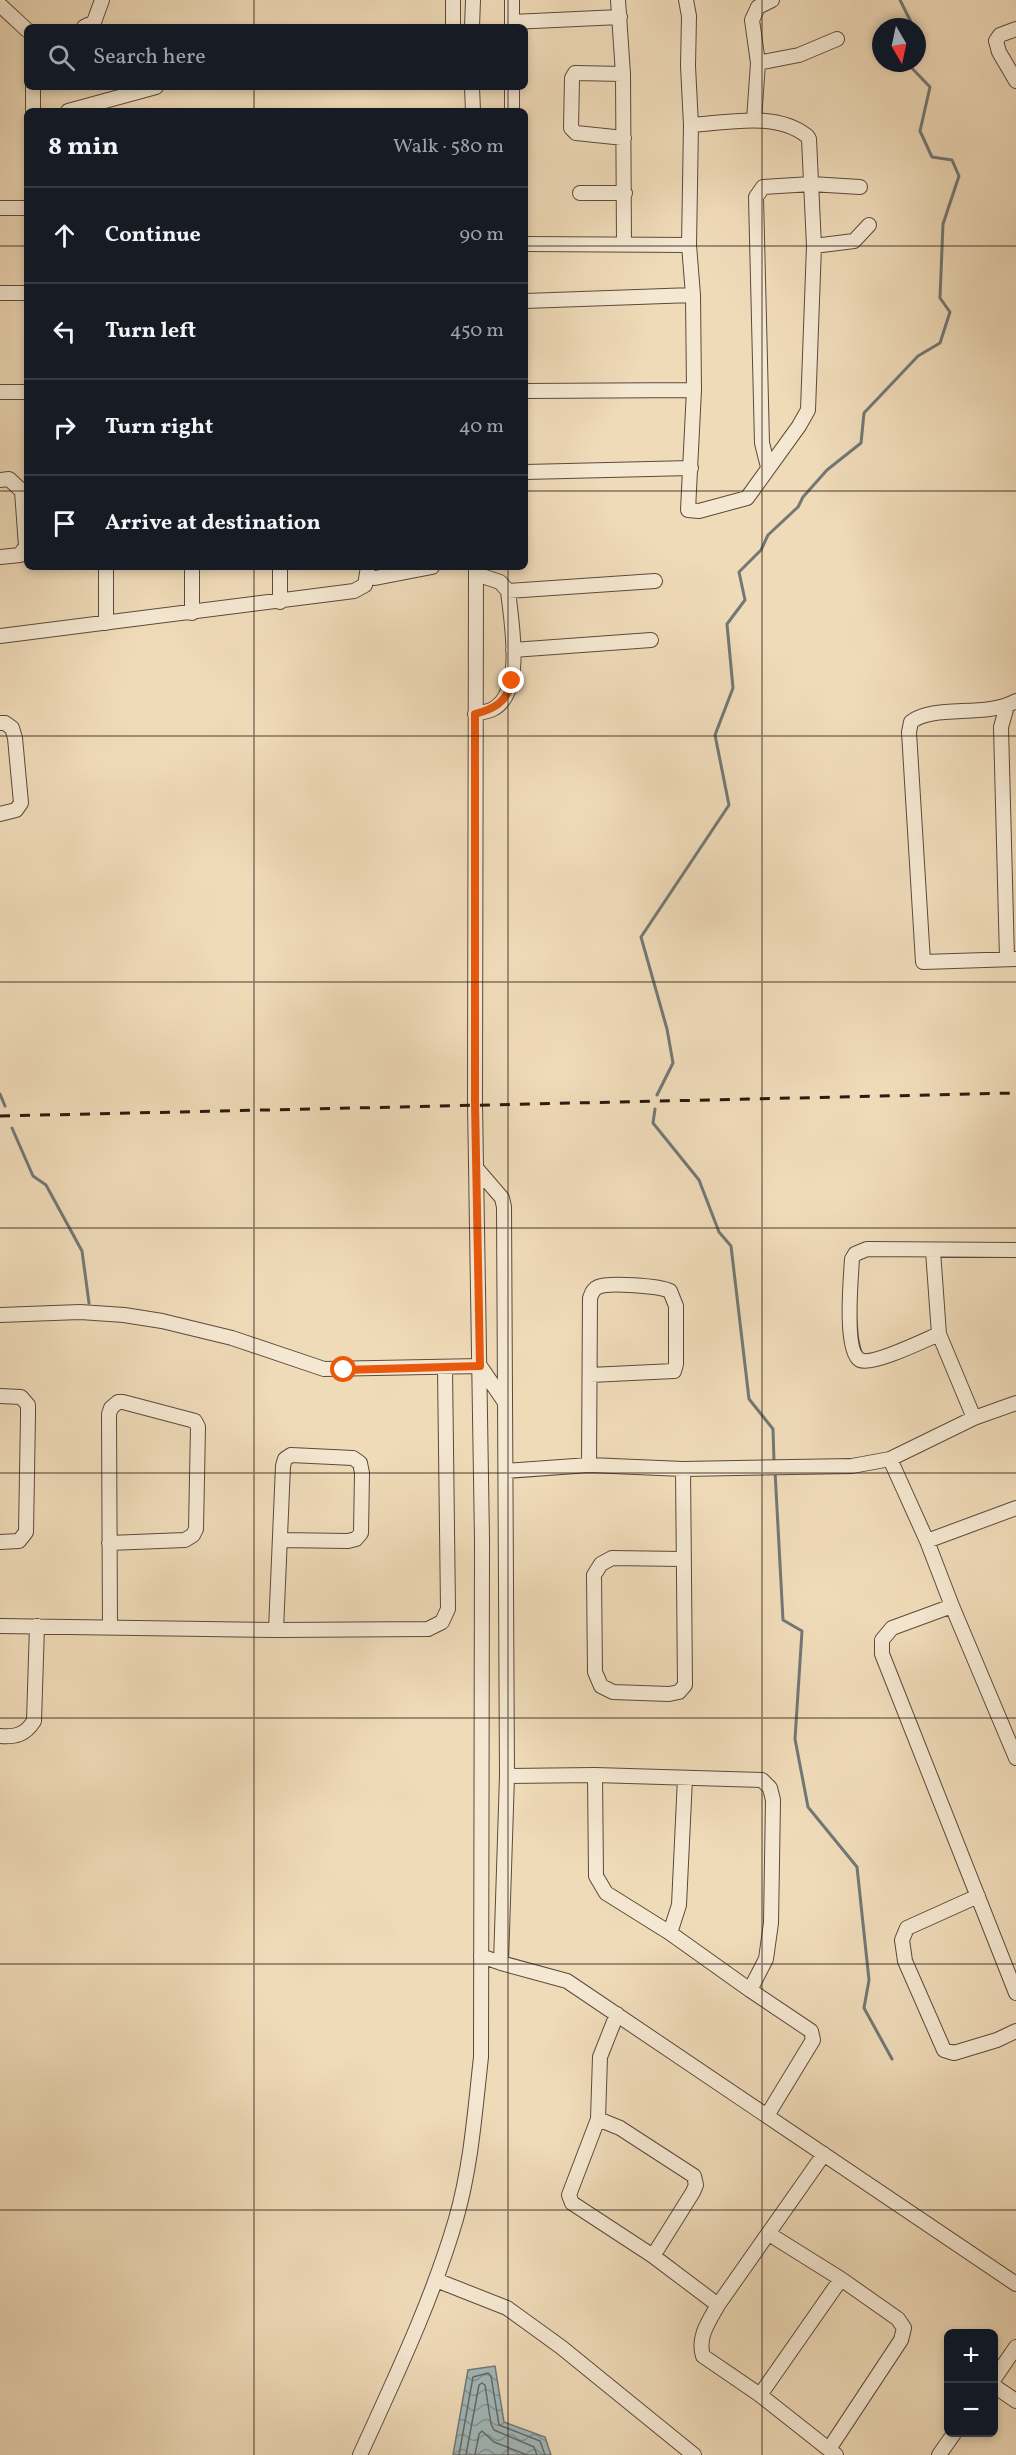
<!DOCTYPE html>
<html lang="en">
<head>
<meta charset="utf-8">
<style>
	body { margin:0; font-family:Vollkorn,serif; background:#20242c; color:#f1f3f6 }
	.controls { position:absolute; right:18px; bottom:18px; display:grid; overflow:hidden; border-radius:9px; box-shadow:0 3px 9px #0003 }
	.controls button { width:54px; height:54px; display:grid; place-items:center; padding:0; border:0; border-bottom:2px solid #363941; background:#171b24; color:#f1f3f6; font:30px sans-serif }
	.compass { position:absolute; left:872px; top:18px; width:54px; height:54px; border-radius:50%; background:#171b24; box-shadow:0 3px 9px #0003; rotate:171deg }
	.stop { position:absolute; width:18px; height:18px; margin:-14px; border:4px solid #ea580c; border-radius:50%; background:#fff }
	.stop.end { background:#ea580c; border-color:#fff; box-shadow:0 2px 6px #0008 }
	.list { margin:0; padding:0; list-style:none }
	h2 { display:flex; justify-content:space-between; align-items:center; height:78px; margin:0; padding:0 24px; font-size:26px }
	h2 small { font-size:20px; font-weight:400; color:#9ea1a6 }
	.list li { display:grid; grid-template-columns:39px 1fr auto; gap:18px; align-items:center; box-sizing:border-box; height:96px; padding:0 24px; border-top:2px solid #363941 }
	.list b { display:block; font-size:22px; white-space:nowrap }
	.list em { font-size:20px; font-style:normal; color:#9ea1a6 }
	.icon { flex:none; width:33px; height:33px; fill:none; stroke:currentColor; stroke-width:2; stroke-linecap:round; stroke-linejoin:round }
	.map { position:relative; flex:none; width:1016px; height:2455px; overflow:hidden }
	.search { position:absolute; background:#171b24; box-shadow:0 3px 9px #0003; left:24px; top:24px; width:504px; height:66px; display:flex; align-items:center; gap:15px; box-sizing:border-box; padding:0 21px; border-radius:9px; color:#9ea1a6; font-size:22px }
	.panel { position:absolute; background:#171b24; box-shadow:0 3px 9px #0003; left:24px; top:108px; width:504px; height:462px; border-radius:9px }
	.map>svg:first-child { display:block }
</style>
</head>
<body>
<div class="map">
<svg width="1016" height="2455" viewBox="0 0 1016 2455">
	<defs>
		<pattern id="water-waves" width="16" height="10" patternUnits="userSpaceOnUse" patternTransform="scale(1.5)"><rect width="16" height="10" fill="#a0b8bb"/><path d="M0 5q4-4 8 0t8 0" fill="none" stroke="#839596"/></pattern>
	</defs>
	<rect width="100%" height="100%" fill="#f0dbb9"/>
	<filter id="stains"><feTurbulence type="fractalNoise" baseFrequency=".00333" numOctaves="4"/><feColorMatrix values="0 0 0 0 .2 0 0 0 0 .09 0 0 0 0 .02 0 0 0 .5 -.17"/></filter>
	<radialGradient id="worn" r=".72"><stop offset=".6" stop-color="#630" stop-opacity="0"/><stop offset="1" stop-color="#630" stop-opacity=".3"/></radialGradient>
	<!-- water -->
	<path fill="url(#water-waves)" stroke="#717876" stroke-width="1.5" d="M495,2366l9,56 41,15 6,18h-98l15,-85z"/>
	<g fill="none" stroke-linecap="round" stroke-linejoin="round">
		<!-- shore -->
		<path stroke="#656865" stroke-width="1.5" d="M459,2455l14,-78 15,-4 3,3 8,49 41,16 5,14
			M466,2455l13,-70 3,-2 3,2 6,39 3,6 40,17 3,8
			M475,2455l4,-21 3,-3 12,11 33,13"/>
		<!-- stream -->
		<path stroke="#717876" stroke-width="3" d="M900,0l12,24 -1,3
			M0,1094l5,12
			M657,1095l16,-32 -6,-34 -26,-92 88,-132 -14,-70 18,-47 -6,-64 18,-24 -6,-28 22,-22 7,-15 30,-28 5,-10 24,-27 34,-27 3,-30 54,-57 22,-13 10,-31 -10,-14 3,-74 16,-48 -7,-16 -20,-3 -12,-26 10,-44 -23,-24
			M655,1109l-2,14 46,57 20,52 12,14 18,153 24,30 1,33
			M12,1128l21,48 13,9 36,66 7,52
			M775,1471l8,149 19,11 -7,108 13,68 49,60 12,113 -5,28 28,51"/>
		<!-- minor casing -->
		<g stroke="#5c4a3a" stroke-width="16">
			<path id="minor" d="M512,0v27
				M618,0l5,74 1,170
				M0,5l27,25
				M512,22l108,-5
				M84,27l10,-5 8,-22
				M453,27v-27
				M472,27l1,-27
				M1016,29l-16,6 -4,6 3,11 17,29
				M758,63l41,-8 38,-16
				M623,74l-48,-1 -3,5 -1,50 5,5 48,5
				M472,87l1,24
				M33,111v-24
				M68,111l88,-24
				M512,111v-24
				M754,120l4,-57 -6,-43 6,-13 14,-7
				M691,125c35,-2 85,-14 116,11l2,3 5,107 -6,164 -9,16 -52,72 -48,13 -11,-1 6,-120 -1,-95
				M580,193h45
				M0,208h27
				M525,244l164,1
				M814,246l40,-5 15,-16
				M0,293h27
				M525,301l168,-6 -4,-50 2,-120 -3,-59 1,-50 -3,-16
				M525,391l169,-1
				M0,392h27
				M768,467l-6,-24 -6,-246 7,-10 48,-3 49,3
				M525,472l166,-4
				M0,480l9,-1 13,12 4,55 -6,9 -20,2
				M375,578l57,-11
				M508,591l147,-10
				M280,602v-35
				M192,613v-46
				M106,623v-56
				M0,636l354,-45 11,-6 3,-18
				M513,650l138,-10
				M1016,701c-30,17 -82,3 -105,21l-2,10 14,230 93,-3
				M475,714c6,-2 13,-2 18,-5 32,-17 18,-89 15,-118l-8,-9 -24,-8
				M0,723h5l7,5 3,10 6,65 -5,7 -16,4
				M1007,959l-6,-232 6,-21
				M477,1169l25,29 2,9 3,569 -6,187 -20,-7
				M933,1251l6,83
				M0,1315l80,-3 44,3 38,6 70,17 92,31 156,-3 24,35
				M0,1396l21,1 7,8v10l-2,117 -7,9 -19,1
				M974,1418l-35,-84c-14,6 -67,32 -79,26 -16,-8 -9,-84 -8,-101l3,-5 12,-5 149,1
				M890,1459l37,82 25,65
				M589,1465l1,-167c2,-5 3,-9 8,-11 10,-5 62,-1 72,4l6,15v58l-2,7 -84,4
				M506,1471l83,-6 94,4 169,-3 38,-7 84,-41 42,-15
				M927,1541l89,-33
				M109,1543l76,-3 8,-5 3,-6 2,-102 -3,-6 -72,-19h-5l-7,6 -2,6 1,214
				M682,1559l-70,-1 -11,6 -7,11 1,97 6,14 12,6 56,2 10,-2 6,-7 -2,-216
				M0,1626l276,4 152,-1 14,-7 6,-13 -3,-241
				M276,1630l7,-164 2,-7 6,-4 62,3 7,5 2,10 -1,60 -5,6 -8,2 -68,-1
				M0,1736c16,1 25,-1 34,-15l3,-95
				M1016,1758l-64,-152 -60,22 -10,12v14l134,339
				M507,1776l88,-1 167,5 8,8 3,12 -2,123 -5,36 -16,31 -80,-57 -64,-40 -10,-17 -1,-101
				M978,1896l-71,32 -5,12 3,21 39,89 10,3 43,-13 19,-9
				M670,1933l9,-28 6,-127
				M501,1963l66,18 449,303
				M750,1990l61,41 2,9 -45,74
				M617,2014l-17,43 -2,62 -29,76 3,8 81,53 65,49
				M598,2119l22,9 74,48 2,9 -3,7 -40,64
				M824,2154l-106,151c-9,16 -21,32 -15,51l57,39 76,60
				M769,2234l72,45 57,40 6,9 -3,12 -72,109
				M436,2280l71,28 54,39 133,108
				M994,2379l22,-32
				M994,2386l22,15
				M760,2395l81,-116
				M360,2455c35,-77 72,-154 96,-236 15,-52 19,-108 25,-162l1,-517 -7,-437 1,-536
				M939,2455l16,-23"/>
		</g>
		<!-- minor -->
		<use href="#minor" stroke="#f5e8d2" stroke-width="14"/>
		<!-- rail -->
		<path stroke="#2a190f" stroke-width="3" stroke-dasharray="10 10" stroke-linecap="butt" d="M0,1116l1016,-23"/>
	</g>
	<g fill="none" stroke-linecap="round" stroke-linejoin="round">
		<!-- route -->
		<path stroke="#ea580c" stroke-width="8" d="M344,1370l136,-4 -5,-263v-389c19,-5 32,-12 37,-33"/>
	</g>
	<!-- grid -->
	<path fill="none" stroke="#2a190f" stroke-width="1.5" stroke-opacity="0.55" d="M254,0v27M508,0v27M762,0v2455M254,87v24M508,87v24M0,246h27M525,246h491M0,491h27M525,491h491M254,567v1888M508,567v1888M0,736h1016M0,982h1016M0,1228h1016M0,1473h1016M0,1718h1016M0,1964h1016M0,2210h1016"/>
	<rect width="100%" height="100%" filter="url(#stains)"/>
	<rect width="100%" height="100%" fill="url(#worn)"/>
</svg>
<div class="controls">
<button>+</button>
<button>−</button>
</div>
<svg class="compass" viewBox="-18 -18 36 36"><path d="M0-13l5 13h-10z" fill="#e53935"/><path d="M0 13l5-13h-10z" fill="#9ea1a6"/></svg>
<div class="stop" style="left:344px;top:1370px"></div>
<div class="stop end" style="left:512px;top:681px"></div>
<div class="search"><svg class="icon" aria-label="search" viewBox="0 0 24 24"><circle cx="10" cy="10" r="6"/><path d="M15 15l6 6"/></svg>Search here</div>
<section class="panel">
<h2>8 min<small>Walk · 580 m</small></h2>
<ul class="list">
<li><svg class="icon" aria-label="ahead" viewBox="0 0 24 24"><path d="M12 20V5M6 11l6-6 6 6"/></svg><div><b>Continue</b></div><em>90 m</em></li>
<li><svg class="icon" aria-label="left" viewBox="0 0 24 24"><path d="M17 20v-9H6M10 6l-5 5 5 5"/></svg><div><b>Turn left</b></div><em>450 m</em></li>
<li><svg class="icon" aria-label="right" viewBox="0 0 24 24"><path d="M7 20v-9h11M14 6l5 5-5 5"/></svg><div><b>Turn right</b></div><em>40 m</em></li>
<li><svg class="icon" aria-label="arrive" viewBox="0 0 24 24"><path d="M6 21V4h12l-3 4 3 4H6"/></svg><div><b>Arrive at destination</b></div></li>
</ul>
</section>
</div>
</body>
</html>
